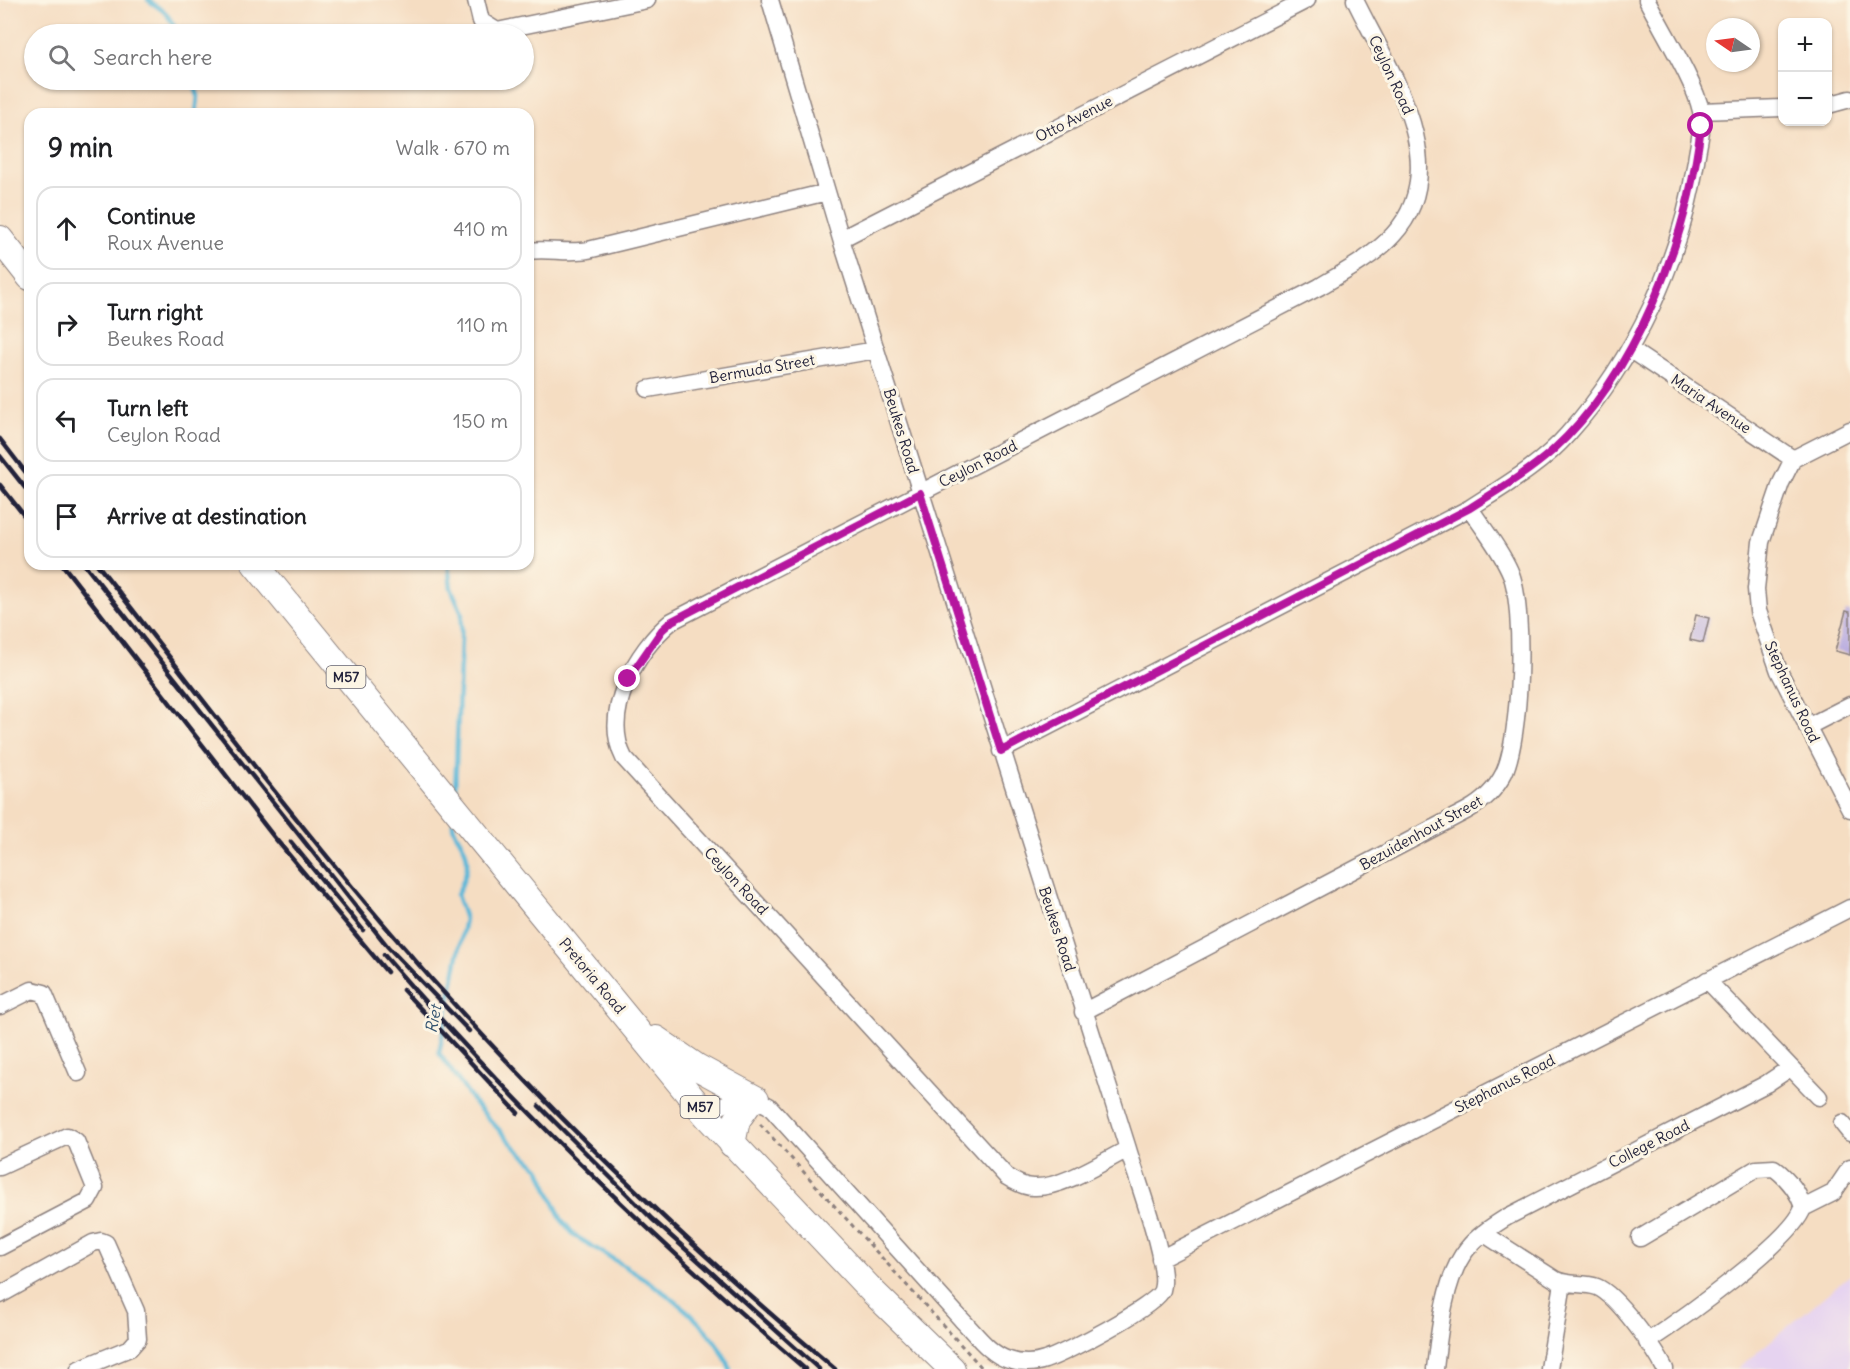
<!DOCTYPE html>
<html lang="en">
<head>
<meta charset="utf-8">
<style>
	body { margin:0; font-family:Delius,sans-serif; background:#f6f6f6; color:#202124 }
	.controls { position:absolute; right:18px; top:18px; display:grid; overflow:hidden; border-radius:12px; box-shadow:0 2px 4px #0004 }
	.controls button { width:54px; height:54px; display:grid; place-items:center; padding:0; border:0; border-bottom:2px solid #e0e0e0; background:#fff; color:#202124; font:30px sans-serif }
	.compass { position:absolute; left:1706px; top:18px; width:54px; height:54px; border-radius:50%; background:#fff; box-shadow:0 2px 4px #0004; rotate:283deg }
	.stop { position:absolute; width:18px; height:18px; margin:-14px; border:4px solid #b5179e; border-radius:50%; background:#fff }
	.stop.end { background:#b5179e; border-color:#fff; box-shadow:0 2px 6px #0008 }
	.list { margin:0; padding:0; list-style:none }
	h2 { display:flex; justify-content:space-between; align-items:center; height:78px; margin:0; padding:0 24px; font-size:26px }
	h2 small { font-size:20px; font-weight:400; color:#757577 }
	.list li { display:grid; grid-template-columns:39px 1fr auto; gap:18px; align-items:center; box-sizing:border-box; height:84px; margin:0 12px 12px; padding:0 12px; border:2px solid #e0e0e0; border-radius:18px }
	.list b { display:block; font-size:22px; white-space:nowrap }
	.list p { margin:0; font-size:20px; white-space:nowrap; color:#757577 }
	.list em { font-size:20px; font-style:normal; color:#757577 }
	.icon { flex:none; width:33px; height:33px; fill:none; stroke:currentColor; stroke-width:2; stroke-linecap:round; stroke-linejoin:round }
	.map { position:relative; flex:none; width:1850px; height:1369px; overflow:hidden }
	.search { position:absolute; background:#fff; box-shadow:0 2px 4px #0004; left:24px; top:24px; width:510px; height:66px; display:flex; align-items:center; gap:15px; box-sizing:border-box; padding:0 21px; border-radius:33px; color:#757577; font-size:22px }
	.panel { position:absolute; background:#fff; box-shadow:0 2px 4px #0004; left:24px; top:108px; width:510px; height:462px; border-radius:18px }
	.map>svg:first-child { display:block }
</style>
</head>
<body>
<div class="map">
<svg width="1850" height="1369" viewBox="0 0 1850 1369">
	<rect width="100%" height="100%" fill="#fcf5e5"/>
	<filter id="ink" filterUnits="userSpaceOnUse"><feTurbulence type="fractalNoise" baseFrequency=".0167" numOctaves="2"/><feDisplacementMap in="SourceGraphic" scale="12" xChannelSelector="R" yChannelSelector="G"/><feConvolveMatrix kernelMatrix="1 2 1 2 8 2 1 2 1" color-interpolation-filters="sRGB"/></filter>
	<filter id="wash" filterUnits="userSpaceOnUse"><feTurbulence type="fractalNoise" baseFrequency=".008" numOctaves="4" result="noise"/><feDisplacementMap in="SourceGraphic" scale="24" xChannelSelector="R" yChannelSelector="G"/><feGaussianBlur stdDeviation="1.35" result="paint"/><feColorMatrix in="noise" values="0 0 0 0 0 0 0 0 0 0 0 0 0 0 0 0 0 1.4 0 .05"/><feComposite in="paint" operator="in"/></filter>
	<g filter="url(#wash)">
		<rect width="100%" height="100%" fill="#f5ddc2"/>
		<!-- built -->
		<path fill="#e6d3f0" d="M1850,1275v94h-113z"/>
		<g fill="none" stroke-linecap="round" stroke-linejoin="round">
			<!-- stream -->
			<path stroke="#5ab7d8" stroke-width="4.5" d="M148,0l18,13 13,21
				M193,80l5,16 -2,18
				M448,564l3,24 11,25 -7,179
				M453,822c-1,7 3,11 7,18 13,20 6,36 -3,55l8,24 -26,134 36,51 42,45 22,19 22,51 14,17c51,31 134,75 155,133"/>
		</g>
		<g id="blocks">
			<!-- building -->
			<path fill="#bbafe0" d="M1846,611l4,1v43l-15,-4z
				M1696,615l13,3 -6,25 -13,-3z"/>
		</g>
	</g>
	<g filter="url(#ink)">
		<use href="#blocks" fill-opacity="0" stroke="#8c807e" stroke-width="1.5"/>
		<g fill="none" stroke-linecap="round" stroke-linejoin="round">
			<!-- street casing -->
			<g stroke="#8c807e" stroke-width="19">
				<path id="street" d="M476,0l5,21 16,10 150,-31
					M1828,105l22,-6
					M1701,111l81,-3
					M841,239l466,-239
					M528,251c21,-3 39,3 60,-1l239,-58
					M1629,349l164,110
					M648,389l228,-39
					M1850,430l-57,29 -12,24 -20,59 -5,47 2,22 21,60 71,138
					M1807,727l43,-22
					M1001,751l469,-243c34,-22 71,-43 98,-74 67,-75 113,-174 128,-273 2,-16 8,-35 5,-50 -6,-29 -40,-83 -54,-111
					M1707,980l112,117
					M0,1006l32,-16 12,3 34,80
					M1083,1012l383,-201c17,-9 29,-20 38,-38 17,-36 21,-162 7,-199 -9,-23 -28,-45 -41,-66
					M706,1115c20,-14 40,-23 63,-9l192,213c14,14 28,35 48,41 11,4 25,4 36,0 19,-6 112,-54 117,-70 8,-24 -26,-113 -34,-141l-287,-910 -71,-239
					M1842,1123l8,10
					M1128,1149c-26,13 -67,40 -95,38 -9,0 -18,-5 -26,-10l-383,-419c-23,-45 12,-108 48,-137l647,-334c25,-15 54,-30 74,-52 64,-69 -6,-168 -38,-235
					M0,1167l67,-31 9,5 19,47 -7,13 -88,46
					M1803,1208l30,-15 17,-25
					M1483,1233l73,47c13,6 28,2 41,7 20,8 58,62 68,82
					M1640,1238l116,-69 18,-1c13,10 25,24 29,40 -10,32 -124,113 -156,134
					M1160,1259l690,-351
					M0,1295l93,-52 8,-2 5,2 30,68 2,28 -8,9 -51,21
					M1435,1369c4,-35 9,-92 32,-120 11,-14 26,-23 40,-32l259,-133 24,-16
					M1549,1369l14,-86"/>
			</g>
			<!-- primary casing -->
			<g stroke="#8c807e" stroke-width="28">
				<path id="primary" d="M0,239l30,38
					M255,564l451,551 167,177 79,77
					M656,1039l41,28 59,32
					M732,1144l5,-24 15,-21"/>
			</g>
			<!-- path -->
			<path stroke="#8c807e" stroke-width="3" stroke-dasharray="4.5 4.5" stroke-linecap="butt" d="M760,1124l223,245"/>
			<!-- street -->
			<use href="#street" stroke="#fff" stroke-width="16"/>
			<!-- primary -->
			<use href="#primary" stroke="#fff" stroke-width="26"/>
			<!-- rail -->
			<path stroke="#22223b" stroke-width="4.5" d="M0,439l30,39
				M0,456l30,38
				M0,485l30,38
				M62,564l212,273 113,135
				M84,564l304,383 81,84
				M97,564c97,124 192,250 295,370 135,157 285,302 443,435
				M291,842l72,88
				M384,955c129,150 272,286 421,414
				M403,990l115,123
				M539,1106l113,113 167,150"/>
		</g>
	</g>
	<g fill="none" stroke-linecap="round" stroke-linejoin="round" filter="url(#ink)">
		<!-- route -->
		<path stroke="#b5179e" stroke-width="8" d="M628,679l34,-49 10,-9 248,-128 81,258 469,-243c28,-18 57,-35 82,-57 85,-77 136,-213 149,-325"/>
	</g>
	<g text-anchor="middle" stroke-width="6" stroke-linejoin="round" paint-order="stroke">
		<!-- shield labels -->
		<g fill="#fcf5e5" stroke="#63616e" stroke-width="1.5">
			<rect x="326.5" y="666" width="39" height="22" rx="4.5"/>
			<rect x="680.5" y="1096" width="39" height="22" rx="4.5"/>
		</g>
		<g font-size="14" font-weight="bold" fill="#22223b">
			<text x="346" y="682">M57</text>
			<text x="700" y="1112">M57</text>
		</g>
		<!-- street labels -->
		<g font-size="15" fill="#22223b" stroke="#fcf5e5">
			<text transform="translate(1391 75) rotate(65)" y="5">Ceylon Road</text>
			<text transform="translate(1074 119) rotate(-27)" y="5">Otto Avenue</text>
			<text transform="translate(762 369) rotate(-10)" y="5">Bermuda Street</text>
			<text transform="translate(1711 404) rotate(34)" y="5">Maria Avenue</text>
			<text transform="translate(901 431) rotate(73)" y="5">Beukes Road</text>
			<text transform="translate(978 464) rotate(-27)" y="5">Ceylon Road</text>
			<text transform="translate(1792 692) rotate(65)" y="5">Stephanus Road</text>
			<text transform="translate(1421 833) rotate(-29)" y="5">Bezuidenhout Street</text>
			<text transform="translate(736 881) rotate(47)" y="5">Ceylon Road</text>
			<text transform="translate(1057 929) rotate(72)" y="5">Beukes Road</text>
			<text transform="translate(592 976) rotate(50)" y="5">Pretoria Road</text>
			<text transform="translate(1505 1084) rotate(-27)" y="5">Stephanus Road</text>
			<text transform="translate(1649 1144) rotate(-27)" y="5">College Road</text>
		</g>
		<!-- water labels -->
		<g font-size="16" font-style="italic" fill="#365672" stroke="#fcf5e5">
			<text transform="translate(433 1019) rotate(-79)" y="6">Riet</text>
		</g>
	</g>
</svg>
<div class="controls">
<button>+</button>
<button>−</button>
</div>
<svg class="compass" viewBox="-18 -18 36 36"><path d="M0-13l5 13h-10z" fill="#e53935"/><path d="M0 13l5-13h-10z" fill="#757577"/></svg>
<div class="stop" style="left:1701px;top:126px"></div>
<div class="stop end" style="left:628px;top:679px"></div>
<div class="search"><svg class="icon" aria-label="search" viewBox="0 0 24 24"><circle cx="10" cy="10" r="6"/><path d="M15 15l6 6"/></svg>Search here</div>
<section class="panel">
<h2>9 min<small>Walk · 670 m</small></h2>
<ul class="list">
<li><svg class="icon" aria-label="ahead" viewBox="0 0 24 24"><path d="M12 20V5M6 11l6-6 6 6"/></svg><div><b>Continue</b><p>Roux Avenue</p></div><em>410 m</em></li>
<li><svg class="icon" aria-label="right" viewBox="0 0 24 24"><path d="M7 20v-9h11M14 6l5 5-5 5"/></svg><div><b>Turn right</b><p>Beukes Road</p></div><em>110 m</em></li>
<li><svg class="icon" aria-label="left" viewBox="0 0 24 24"><path d="M17 20v-9H6M10 6l-5 5 5 5"/></svg><div><b>Turn left</b><p>Ceylon Road</p></div><em>150 m</em></li>
<li><svg class="icon" aria-label="arrive" viewBox="0 0 24 24"><path d="M6 21V4h12l-3 4 3 4H6"/></svg><div><b>Arrive at destination</b></div></li>
</ul>
</section>
</div>
</body>
</html>
